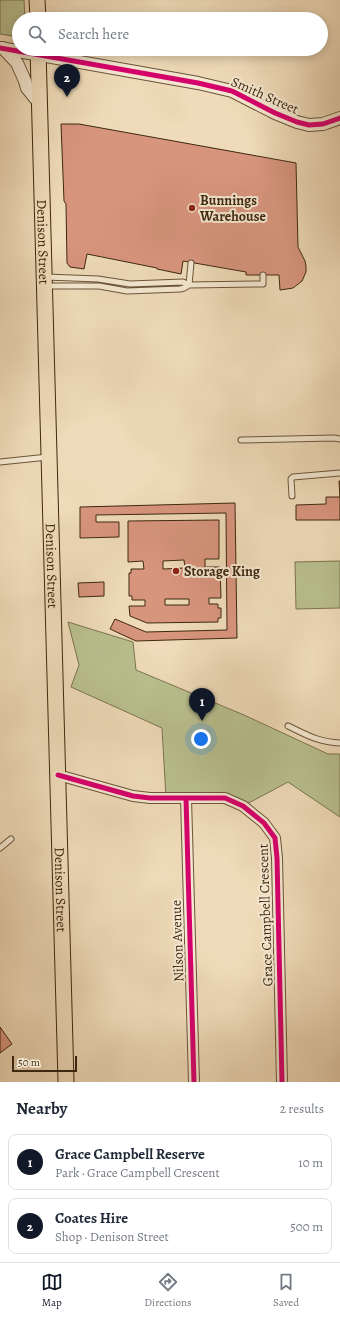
<!DOCTYPE html>
<html lang="en">
<head>
<meta charset="utf-8">
<style>
	body { margin:0; font-family:Alegreya,serif; background:#f2f2f3; color:#1f2937 }
	.scale { position:absolute; left:12px; bottom:10px; width:65px; box-sizing:border-box; padding-left:4px; border:2px solid #3e280f; border-top:0; font-size:11px; line-height:14px; white-space:nowrap; color:#3e280f; -webkit-text-stroke:3px #f5e8d2; paint-order:stroke }
	.you { position:absolute; left:201px; top:739px; width:14px; height:14px; margin:-10px; border:3px solid #fff; border-radius:50%; background:#1a73e8; box-shadow:0 0 0 6px #1a73e833 }
	.badge { display:grid; place-items:center; width:26px; height:26px; border-radius:50%; background:#111827; color:#fff; font-size:13px; font-weight:700 }
	.pin { position:absolute; translate:-50% -33px; filter:drop-shadow(0 1px 2px #0008) }
	.pin::after { content:''; position:absolute; top:21px; width:14px; height:12px; background:inherit; clip-path:polygon(0 0,100% 0,50% 100%) }
	.list { margin:0; padding:0; list-style:none }
	h2 { display:flex; justify-content:space-between; align-items:center; height:52px; margin:0; padding:0 16px; font-size:17px }
	h2 small { font-size:13px; font-weight:400; color:#747a83 }
	.list li { display:grid; grid-template-columns:26px 1fr auto; gap:12px; align-items:center; box-sizing:border-box; height:56px; margin:0 8px 8px; padding:0 8px; border:1px solid #e0e1e3; border-radius:8px }
	.list b { display:block; font-size:15px; white-space:nowrap }
	.list p { margin:0; font-size:13px; white-space:nowrap; color:#747a83 }
	.list em { font-size:13px; font-style:normal; color:#747a83 }
	.icon { flex:none; width:22px; height:22px; fill:none; stroke:currentColor; stroke-width:2; stroke-linecap:round; stroke-linejoin:round }
	.map { position:relative; flex:none; width:340px; height:1082px; overflow:hidden }
	.search { position:absolute; background:#fff; box-shadow:0 2px 10px #0003; left:12px; right:12px; top:12px; height:44px; display:flex; align-items:center; gap:10px; box-sizing:border-box; padding:0 14px; border-radius:22px; color:#747a83; font-size:15px }
	.sheet { height:180px; background:#fff }
	nav { display:flex; justify-content:space-around; align-items:center; box-sizing:border-box; height:56px; border-top:1px solid #e0e1e3; background:#fff; font-size:11px; color:#747a83 }
	nav a { display:grid; justify-items:center; gap:2px }
	nav .on { color:#111827 }
	.map>svg:first-child { display:block }
</style>
</head>
<body>
<div class="map">
<svg width="340" height="1082" viewBox="0 0 340 1082">
	<rect width="100%" height="100%" fill="#efdbb9"/>
	<filter id="stains"><feTurbulence type="fractalNoise" baseFrequency=".005" numOctaves="4"/><feColorMatrix values="0 0 0 0 .2 0 0 0 0 .09 0 0 0 0 .02 0 0 0 .5 -.17"/></filter>
	<radialGradient id="worn" r=".72"><stop offset=".6" stop-color="#630" stop-opacity="0"/><stop offset="1" stop-color="#630" stop-opacity=".3"/></radialGradient>
	<!-- green -->
	<path fill="#b9c08f" stroke="#7c744f" d="M0,0h24l1,19h-6v18l-19,-3z
		M340,561v47l-44,1 -1,-47z
		M68,622l65,20 3,28 108,45 84,39h12v63l-52,-35 -45,24 -18,-8h-59l-4,-70 -91,-41 8,-22z"/>
	<!-- building -->
	<path fill="#d8957e" stroke="#3e280f" fill-rule="evenodd" d="M61,124h18l217,39 2,84 7,14 1,5v6l-4,9 -9,7 -13,2 -1,-15h-33v-3l-63,-11 -2,13 -24,-5v-1l-70,-14 -3,15 -14,-2 -3,-4 -1,-59 -2,-3z
		M339,481h1v39h-44v-15l30,-1v-7h14z
		M235,503l2,135 -101,3 -26,-12 5,-10 31,13 81,-2 -1,-117 -130,2v7h23v15l-39,1v-31z
		M219,520v39h-14v8h15l1,31h-12v6h9v4h3v10h-3v4l-71,1 -17,-7 -1,-10h16v-6h-13v-4h-3v-23h2v-4h13l-1,-8 -15,1v-41zM184,560l1,8 -22,1v-8zM165,599h24v6h-24z
		M104,582v14l-25,1 -1,-14z
		M0,1027l12,17 -12,9z"/>
	<g fill="none" stroke-linecap="round" stroke-linejoin="round">
		<!-- service casing -->
		<g stroke="#6a553a" stroke-width="7">
			<path id="service" d="M46,277l52,2 32,5 53,-2 6,3 74,-1v-9
				M46,286h53l28,5 53,-2 4,-1 5,-3 2,-22
				M241,440l93,-2 6,1
				M0,462l48,-5
				M292,496l-1,-17 2,-2 47,-4
				M288,726c19,9 30,16 52,17
				M0,848l11,-9"/>
		</g>
		<!-- minor casing -->
		<g stroke="#6a553a" stroke-width="12">
			<path id="minor" d="M58,775l75,21 17,2h75l18,8 21,17 11,15 2,20 5,224
				M186,798l8,284"/>
		</g>
		<!-- tertiary casing -->
		<g stroke="#6a553a" stroke-width="14">
			<path id="tertiary" d="M0,48l198,35 34,8 43,22 22,9 12,3 14,-1 17,-6
				M3,48l14,15 8,18 2,7 13,16"/>
		</g>
		<!-- primary casing -->
		<g stroke="#3e280f" stroke-width="17">
			<g id="primary">
				<path d="M37,0l1,19"/>
				<path id="s1" d="M38,49l28,1033"/>
			</g>
		</g>
		<!-- service -->
		<use href="#service" stroke="#f5e8d2" stroke-width="5"/>
		<!-- minor -->
		<use href="#minor" stroke="#f5e8d2" stroke-width="10"/>
		<!-- tertiary -->
		<use href="#tertiary" stroke="#f5e8d2" stroke-width="12"/>
		<!-- primary -->
		<use href="#primary" stroke="#efdbb9" stroke-width="15"/>
		<!-- cycleway casing -->
		<g stroke="#f5e8d2" stroke-width="8">
			<path id="cycleway" d="M0,48l198,35 34,8 43,22 22,9 12,3 14,-1 17,-6
				M58,775l75,21 17,2h75l18,8 21,17 11,15 2,20 5,224
				M186,798l8,284"/>
		</g>
		<!-- cycleway -->
		<use href="#cycleway" stroke="#d6006c" stroke-width="5"/>
	</g>
	<!-- markers -->
	<g fill="#8f2418" stroke="#f5e8d2" stroke-width="1.5">
		<circle cx="192" cy="208" r="4"/>
		<circle cx="176" cy="571" r="4"/>
	</g>
	<g text-anchor="middle" stroke-width="4" stroke-linejoin="round" paint-order="stroke">
		<!-- street labels -->
		<g font-size="14" fill="#3e280f" stroke="#f5e8d2">
			<text transform="translate(265 95) rotate(24)" y="5">Smith Street</text>
			<text dy="5" stroke="none"><textPath href="#s1" startOffset="193">Denison Street</textPath></text>
			<text dy="5" stroke="none"><textPath href="#s1" startOffset="517">Denison Street</textPath></text>
			<text dy="5" stroke="none"><textPath href="#s1" startOffset="841">Denison Street</textPath></text>
			<text transform="translate(265 915) rotate(-92)" y="5">Grace Campbell Crescent</text>
			<text transform="translate(177 941) rotate(-92)" y="5">Nilson Avenue</text>
		</g>
		<!-- poi labels -->
		<g font-size="14" font-weight="bold" fill="#3e280f" stroke="#f5e8d2" text-anchor="start">
			<text x="200" y="205">Bunnings<tspan x="200" dy="16">Warehouse</tspan></text>
			<text x="184" y="576">Storage King</text>
		</g>
	</g>
	<rect width="100%" height="100%" filter="url(#stains)"/>
	<rect width="100%" height="100%" fill="url(#worn)"/>
</svg>
<div class="scale">50 m</div>
<div class="you"></div>
<div class="pin badge" style="left:202px;top:721px">1</div>
<div class="pin badge" style="left:67px;top:97px">2</div>
<div class="search"><svg class="icon" aria-label="search" viewBox="0 0 24 24"><circle cx="10" cy="10" r="6"/><path d="M15 15l6 6"/></svg>Search here</div>
</div>
<section class="sheet">
<h2>Nearby<small>2 results</small></h2>
<ul class="list">
<li><span class="badge">1</span><div><b>Grace Campbell Reserve</b><p>Park · Grace Campbell Crescent</p></div><em>10 m</em></li>
<li><span class="badge">2</span><div><b>Coates Hire</b><p>Shop · Denison Street</p></div><em>500 m</em></li>
</ul>
</section>
<nav>
<a class="on"><svg class="icon" aria-label="map" viewBox="0 0 24 24"><path d="M3 6l6-2 6 2 6-2v14l-6 2-6-2-6 2zM9 4v14M15 6v14"/></svg>Map</a>
<a><svg class="icon" aria-label="directions" viewBox="0 0 24 24"><path d="M12 3l9 9-9 9-9-9zM9 14v-3h6M13 9l2 2-2 2"/></svg>Directions</a>
<a><svg class="icon" aria-label="saved" viewBox="0 0 24 24"><path d="M7 4h10v16l-5-4-5 4z"/></svg>Saved</a>
</nav>
</body>
</html>
